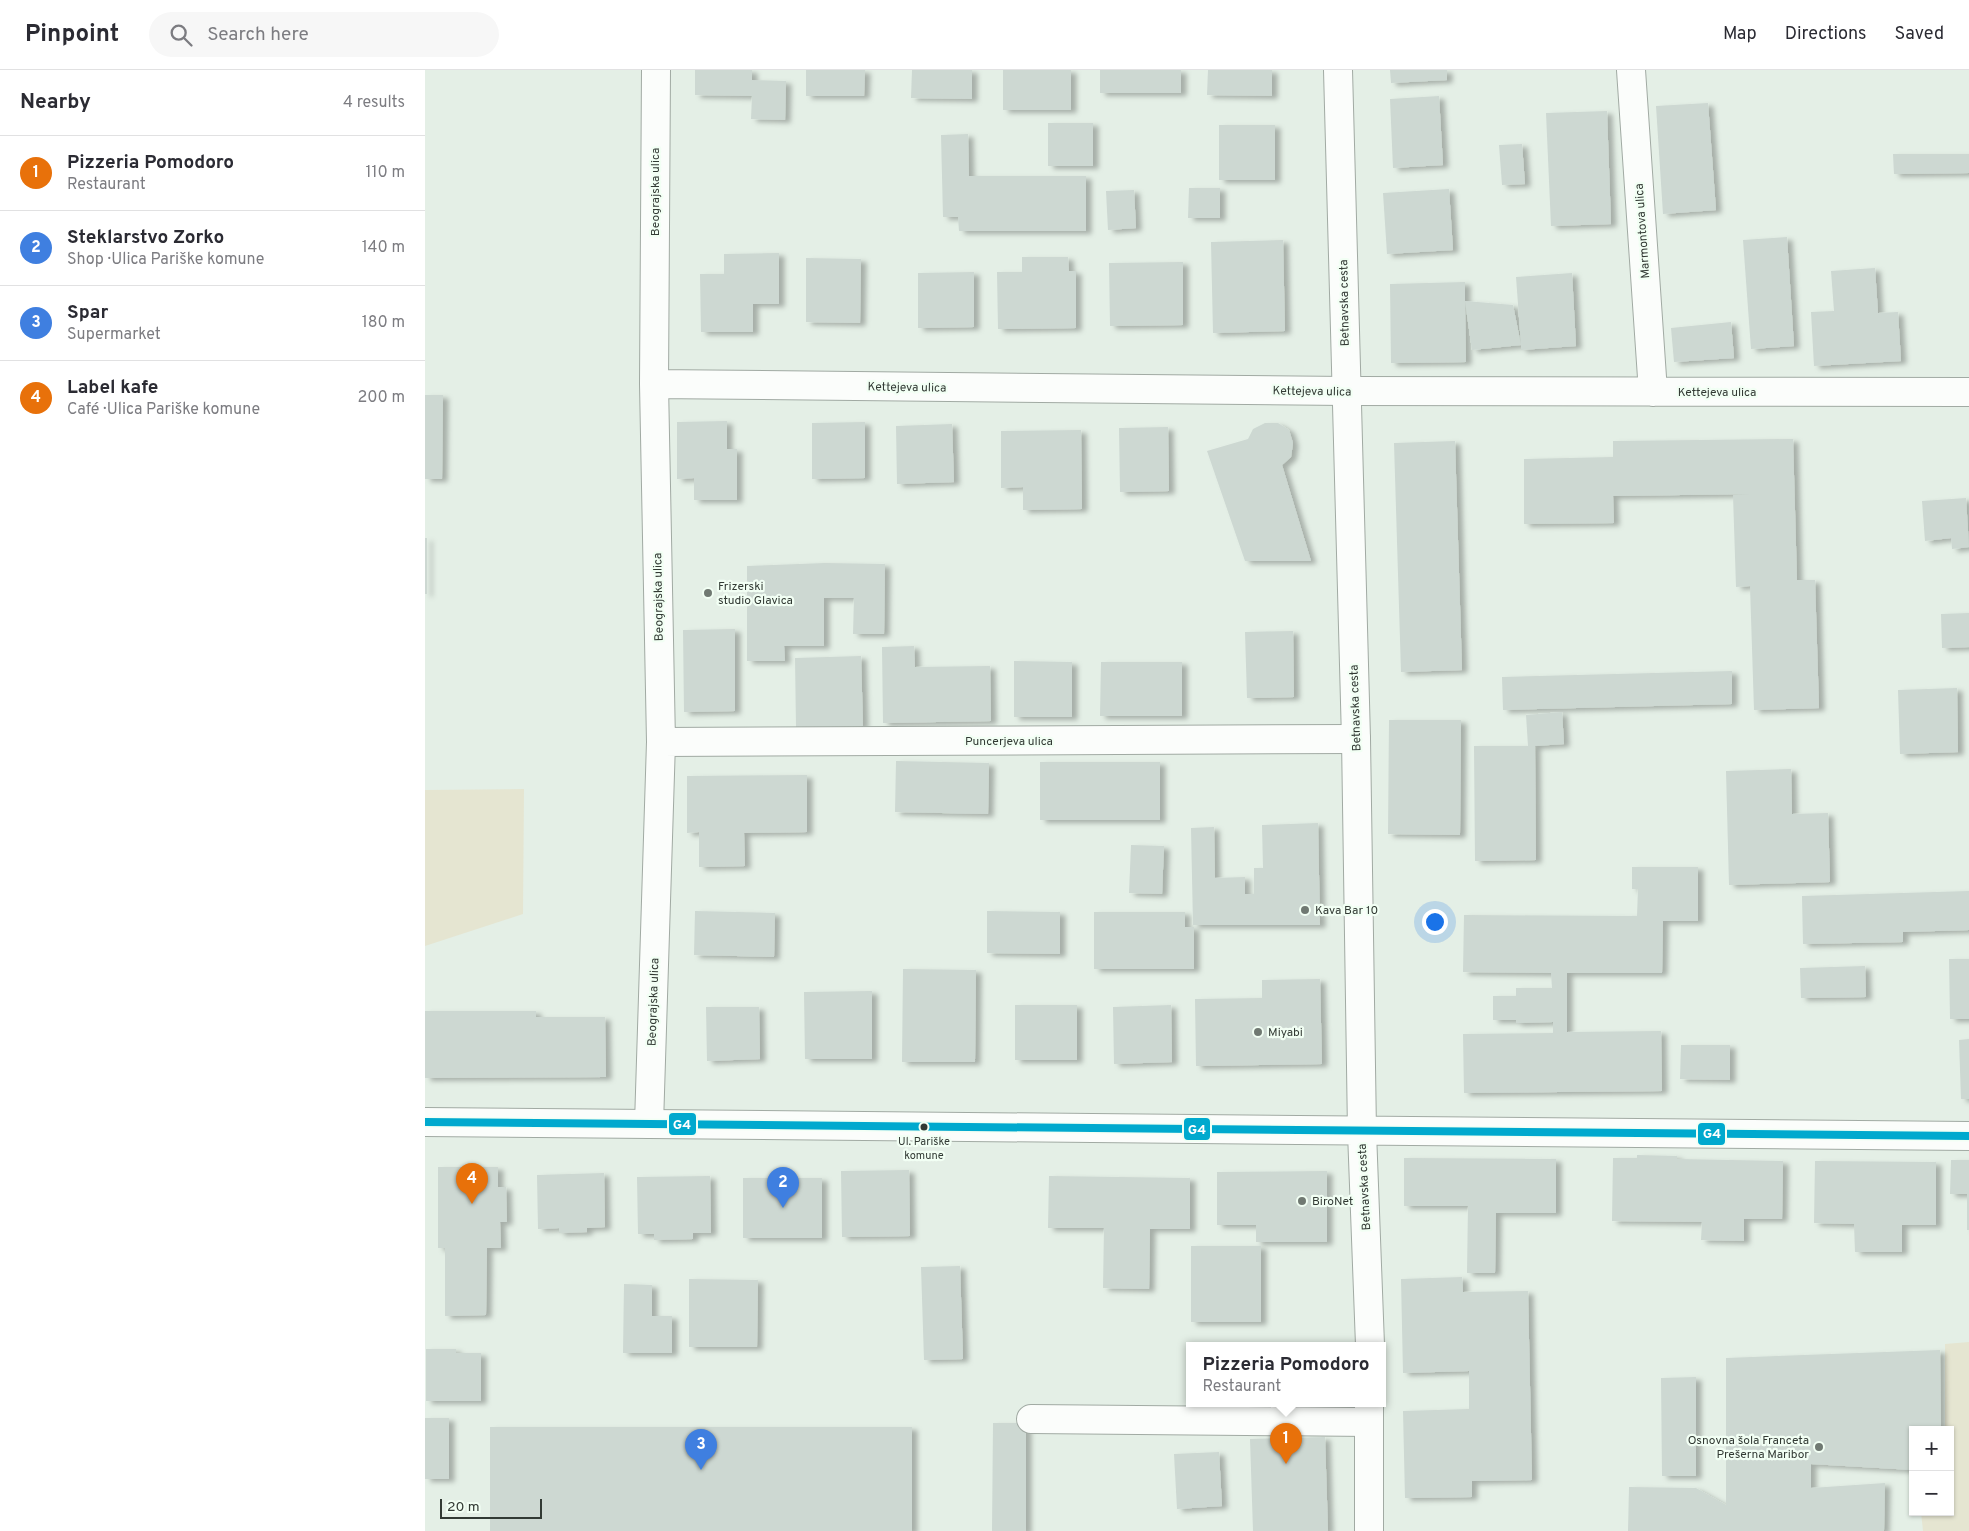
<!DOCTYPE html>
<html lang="en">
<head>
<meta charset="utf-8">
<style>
	body { margin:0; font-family:Overpass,sans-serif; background:#f7f7f7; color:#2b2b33 }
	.controls { position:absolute; right:15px; bottom:15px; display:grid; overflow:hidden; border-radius:0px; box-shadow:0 1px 4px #0004 }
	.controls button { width:45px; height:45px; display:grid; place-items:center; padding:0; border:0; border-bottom:1px solid #e1e1e2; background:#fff; color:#2b2b33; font:25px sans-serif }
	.scale { position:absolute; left:15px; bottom:12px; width:102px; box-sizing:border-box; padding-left:5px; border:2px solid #323a34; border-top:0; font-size:14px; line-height:18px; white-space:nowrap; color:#323a34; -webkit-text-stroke:4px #f2fff4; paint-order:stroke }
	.you { position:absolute; left:1009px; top:851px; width:18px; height:18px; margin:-12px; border:4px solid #fff; border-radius:50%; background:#1a73e8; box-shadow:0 0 0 8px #1a73e833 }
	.badge { display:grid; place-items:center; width:32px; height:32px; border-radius:50%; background:#b45309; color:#fff; font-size:16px; font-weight:700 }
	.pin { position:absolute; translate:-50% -41px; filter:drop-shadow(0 1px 2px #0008) }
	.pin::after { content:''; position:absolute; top:26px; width:18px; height:15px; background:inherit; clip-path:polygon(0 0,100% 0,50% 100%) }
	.popup { position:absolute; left:761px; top:1272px; width:200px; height:65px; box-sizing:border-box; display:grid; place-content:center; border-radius:0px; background:#fff; filter:drop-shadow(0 1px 4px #0005); font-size:16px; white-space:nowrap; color:#7c7c81 }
	.popup b { font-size:19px; color:#2b2b33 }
	.popup::after { content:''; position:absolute; left:50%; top:100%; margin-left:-10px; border:10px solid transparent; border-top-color:#fff }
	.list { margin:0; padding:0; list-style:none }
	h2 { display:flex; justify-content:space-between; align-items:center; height:65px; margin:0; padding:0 20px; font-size:21px }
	h2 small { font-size:16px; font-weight:400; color:#7c7c81 }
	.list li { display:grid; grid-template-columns:32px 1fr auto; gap:15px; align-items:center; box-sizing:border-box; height:75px; padding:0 20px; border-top:1px solid #e1e1e2 }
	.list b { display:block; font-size:19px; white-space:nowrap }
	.list p { margin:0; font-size:16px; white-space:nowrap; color:#7c7c81 }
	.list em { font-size:16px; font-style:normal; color:#7c7c81 }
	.icon { flex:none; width:28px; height:28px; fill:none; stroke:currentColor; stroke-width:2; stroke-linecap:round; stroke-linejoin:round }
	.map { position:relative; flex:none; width:1544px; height:1461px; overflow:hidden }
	header { display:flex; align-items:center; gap:30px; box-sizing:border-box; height:70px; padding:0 25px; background:#fff; border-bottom:1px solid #e1e1e2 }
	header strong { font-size:24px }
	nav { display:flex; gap:28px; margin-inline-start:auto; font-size:18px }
	.search { width:350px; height:45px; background:#f7f7f7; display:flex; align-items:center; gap:12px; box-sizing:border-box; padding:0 18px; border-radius:28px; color:#7c7c81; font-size:19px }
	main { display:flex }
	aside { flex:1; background:#fff }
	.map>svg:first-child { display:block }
</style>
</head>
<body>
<header>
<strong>Pinpoint</strong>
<div class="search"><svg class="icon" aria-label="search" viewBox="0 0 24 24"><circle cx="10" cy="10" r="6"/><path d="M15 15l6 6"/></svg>Search here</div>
<nav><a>Map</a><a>Directions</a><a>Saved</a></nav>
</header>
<main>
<aside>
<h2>Nearby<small>4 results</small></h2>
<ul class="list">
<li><span class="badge" style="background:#e8710a">1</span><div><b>Pizzeria Pomodoro</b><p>Restaurant</p></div><em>110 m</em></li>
<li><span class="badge" style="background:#3f7fe0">2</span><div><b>Steklarstvo Zorko</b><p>Shop · Ulica Pariške komune</p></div><em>140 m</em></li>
<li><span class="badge" style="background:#3f7fe0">3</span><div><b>Spar</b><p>Supermarket</p></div><em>180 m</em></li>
<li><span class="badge" style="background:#e8710a">4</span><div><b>Label kafe</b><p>Café · Ulica Pariške komune</p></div><em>200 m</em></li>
</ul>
</aside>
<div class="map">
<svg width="1544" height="1461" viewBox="0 0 1544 1461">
	<defs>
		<filter id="shadow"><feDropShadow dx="5.5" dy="3" stdDeviation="2.5" flood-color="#0004"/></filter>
	</defs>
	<rect width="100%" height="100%" fill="#e4efe6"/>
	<!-- green -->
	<path fill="#e5e5d1" d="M99,719l-1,125 -98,32v-156z
		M1544,1272v189h-46l-2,-19h29v-82h-5v-86z"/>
	<!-- building -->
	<path fill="#cdd8d2" filter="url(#shadow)" d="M270,0h57v10l34,1 -1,39 -34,-1 1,-23 -57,-1z
		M381,0h59l-1,26h-58z
		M487,0h60v29l-61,-1z
		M578,0h68v40h-68z
		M675,0h81v23h-81z
		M783,0h64v26l-65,-1z
		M965,0h57v10l-56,3z
		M1014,26l4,69 -50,3 -3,-69z
		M1283,33l8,107 -53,4 -7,-108z
		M1182,41l4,113 -60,2 -5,-113z
		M623,53h45v43h-45z
		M794,55h56v55h-56z
		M543,64l1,42h117v55h-127l-1,-14h-15l-2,-82z
		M1097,74l3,40 -23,1 -3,-40z
		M1468,84h76v19l-75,1z
		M764,118h31v30h-32z
		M1024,119l4,61 -66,4 -4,-61z
		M709,120l2,38 -28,2 -2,-39z
		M1362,167l7,109 -43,3 -8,-109z
		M858,170l2,91 -72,2 -2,-91z
		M354,183v51h-26v28h-52l-1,-58h24v-20z
		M597,187h46l1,14h7v57l-78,1 -1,-57h25z
		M381,188l55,1 -1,64 -54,-1z
		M758,192v63l-73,1 -1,-63z
		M1450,198l3,45 20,-1 3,49 -87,5 -3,-54 23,-1 -3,-40z
		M549,202v55l-56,1v-55z
		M1147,203l4,73 -55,4v-5l-49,5 -7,-49 1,61 -75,1 -1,-79 75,-2v19l48,4 8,40 -5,-68z
		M1306,252l3,36 -60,4 -3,-34z
		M0,325h18l-1,84h-17z
		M302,351v28h10v51h-43v-22l-17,1v-57z
		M440,352v56l-53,1v-56z
		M840,353h13l11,7 4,13 -2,14 -9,8 29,96h-66l-38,-110 41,-12 5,-10z
		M527,354l2,58 -57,2 -1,-58z
		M743,357l1,64 -49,1 -1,-64z
		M656,360l1,79 -59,1v-23l-22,1v-57z
		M1368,369l4,141h18l4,128 -65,2 -4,-124 -14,1 -3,-92 16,-1 -136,2 1,27 -90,1v-65l89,-2v-16z
		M1030,371l7,229 -61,2 -7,-229z
		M1541,428l3,49 -17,2 -1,-11 -26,3 -3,-40z
		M0,468h2v56h-2z
		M400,493l60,1 -1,70h-31l1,-36h-30v48h-40l1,15h-38v-95z
		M1544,543v34l-27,1 -1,-34z
		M310,559v82l-51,1 -1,-82z
		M868,561l1,66 -47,1 -2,-66z
		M489,576l1,21 75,-1 1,55 -108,2 -1,-76z
		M436,586l2,70 -67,1 -1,-69z
		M589,591l58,1v55h-58z
		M676,592h81v54h-82z
		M1307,601v33l-229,6 -1,-33z
		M1532,618l1,64 -58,2 -2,-64z
		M1137,642l2,32 -29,2 1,114 -61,1 -1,-115h54l-2,-31z
		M964,650h72l-1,115 -72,-1z
		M471,691l93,2 -1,51 -93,-2z
		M615,692h120v58h-120z
		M1366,699l1,45 36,-1 2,69 -101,3 -3,-114z
		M382,705v57l-63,1 1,33 -46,1v-35l-12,1v-57z
		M893,753l2,102h-127l-2,-97 23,-1 1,51 30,-1v17h9v-26h9l-1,-43z
		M706,775l33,1 -2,48 -33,-1z
		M1207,797h66v54h-35l-1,52h-95v59l94,-1 1,60 -198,2 -1,-59 90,-1v-11l-37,1v-3h-23v-24h23v-8h36l-1,-15 -88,-1 1,-57 173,1 1,-27h-6z
		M1544,821v39l-66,2v10l-100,2 -1,-48z
		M270,841l80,2 -1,44 -80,-2z
		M562,841l73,1v42l-73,-1z
		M669,842h91v15h9v42h-100z
		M1524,889h20v60h-19z
		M1440,896l1,31 -65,1 -1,-30z
		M478,899l73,1 -1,92h-73z
		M895,909l2,85 -126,2 -1,-67 67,-1v-18z
		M447,921v68h-67l-1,-67z
		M590,935h62v55h-62z
		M746,935l1,57 -58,2 -1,-57z
		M281,937h53l1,52 -53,2z
		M0,941h111v6h69l1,60 -181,1z
		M1544,969v60h-8l-2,-59z
		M1256,975h49v35l-50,-1z
		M1212,1085l40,1v3l106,2 -1,58h-38v22l-43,-1 1,-18 -90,-1 1,-63h24z
		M979,1088l152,1v54h-60l-1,60h-28l1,-67h-64z
		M1526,1090h18v70h-2v-36h-17z
		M1390,1091l121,1v63h-34v27h-47l-1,-28 -40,-1z
		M13,1097h60v20h8l1,35h-7l1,26h-14l-1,67 -41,1v-68h-7z
		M484,1100l1,66 -68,1 -1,-66z
		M902,1101v71h-71v-17h-39v-53z
		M179,1103l1,54 -18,1v4l-28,1v-5l-21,1 -1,-54z
		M285,1106l1,57h-18v6l-39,1v-6h-16l-1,-57z
		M624,1106l141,2v51h-40l-1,60 -46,-1 1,-60h-56z
		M318,1108h79v60h-79z
		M766,1176h70v76h-70z
		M535,1196l3,93 -39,1 -3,-93z
		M1037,1207l1,15 65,-1 4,189 -60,1v16l-67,1 -2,-87 66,-2v-38l-66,2 -2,-94z
		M264,1209l69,1 -1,67h-68z
		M199,1214l28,1v31h20v37h-49z
		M1,1279h30v4h25v48h-55z
		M1515,1280l1,80h-28v40l-102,-6v24l74,-5 -1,48h-256l1,-44 67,1 30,17v-147z
		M1271,1307v99h-34l-1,-98z
		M0,1348h24v61h-24z
		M568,1353h33v108h-34z
		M65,1357h422v104h-422z
		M900,1367l3,94h-75l-3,-92z
		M794,1382l3,54 -45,3 -3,-55z"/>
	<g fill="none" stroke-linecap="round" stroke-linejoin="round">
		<!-- minor casing -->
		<g stroke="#a1aaa3" stroke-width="30">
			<path id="minor" d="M1206,0l22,322
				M229,314l692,7 623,1
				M236,672l695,-3
				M224,1054l12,-382 -7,-358 2,-314
				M606,1349l338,3"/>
		</g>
		<!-- tertiary casing -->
		<g stroke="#a1aaa3" stroke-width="30">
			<path id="tertiary" d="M913,0l18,669 6,393 8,213
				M0,1052l1544,14
				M944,1333v128"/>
		</g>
		<!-- minor -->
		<use href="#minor" stroke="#fbfdfb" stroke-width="28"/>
		<!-- tertiary -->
		<use href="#tertiary" stroke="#fbfdfb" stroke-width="28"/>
		<!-- bus-1 casing -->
		<g stroke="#f2fff4" stroke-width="11">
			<path id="bus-1" d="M0,1052l1544,14"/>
		</g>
		<!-- bus-1 -->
		<use href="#bus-1" stroke="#00a9ce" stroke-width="8"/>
	</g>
	<!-- markers -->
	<g fill="#707972" stroke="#f2fff4" stroke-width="2">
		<circle cx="283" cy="523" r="5"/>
		<circle cx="880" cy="840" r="5"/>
		<circle cx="833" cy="962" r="5"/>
		<circle cx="877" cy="1131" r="5"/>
		<circle cx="1394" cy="1377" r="5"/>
	</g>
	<circle fill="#323a34" stroke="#f2fff4" stroke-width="2" cx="499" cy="1057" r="4.5"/>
	<g text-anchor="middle" stroke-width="4.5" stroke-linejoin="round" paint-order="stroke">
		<!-- bus labels -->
		<g font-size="11" fill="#323a34" stroke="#f2fff4">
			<text x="499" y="1075">Ul. Pariške<tspan x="499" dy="14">komune</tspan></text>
		</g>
		<!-- street labels -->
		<g font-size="12" fill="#323a34" stroke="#f2fff4">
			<text transform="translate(230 122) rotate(-90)" y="4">Beograjska ulica</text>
			<text transform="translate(1217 161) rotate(-94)" y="4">Marmontova ulica</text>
			<text transform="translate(919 233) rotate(-91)" y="4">Betnavska cesta</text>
			<text transform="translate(482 317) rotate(1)" y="4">Kettejeva ulica</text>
			<text transform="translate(887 321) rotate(1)" y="4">Kettejeva ulica</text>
			<text x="1292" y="326">Kettejeva ulica</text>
			<text transform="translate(233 527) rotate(-91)" y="4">Beograjska ulica</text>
			<text transform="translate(930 638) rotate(-92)" y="4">Betnavska cesta</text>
			<text x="584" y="675">Puncerjeva ulica</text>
			<text transform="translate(228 932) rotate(-88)" y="4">Beograjska ulica</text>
			<text transform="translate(939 1117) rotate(-93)" y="4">Betnavska cesta</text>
		</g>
		<!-- poi labels -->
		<g font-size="12" fill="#323a34" stroke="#f2fff4" text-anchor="start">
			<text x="293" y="520">Frizerski<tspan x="293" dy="14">studio Glavica</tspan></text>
			<text x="890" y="844">Kava Bar 10</text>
			<text x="843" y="966">Miyabi</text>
			<text x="887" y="1135">BiroNet</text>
			<text x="1384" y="1374" text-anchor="end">Osnovna šola Franceta<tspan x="1384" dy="14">Prešerna Maribor</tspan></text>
		</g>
	</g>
	<g stroke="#f2fff4" stroke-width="2">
		<rect x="243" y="1042" width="29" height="24" rx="5" fill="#00a9ce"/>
		<rect x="758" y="1047" width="28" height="24" rx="5" fill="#00a9ce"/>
		<rect x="1272" y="1052" width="29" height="24" rx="5" fill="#00a9ce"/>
	</g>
	<g font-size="14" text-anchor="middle" font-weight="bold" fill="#fff">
		<text x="257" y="1059">G4</text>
		<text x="772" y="1064">G4</text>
		<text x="1287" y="1068">G4</text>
	</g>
</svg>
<div class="controls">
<button>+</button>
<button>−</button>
</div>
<div class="scale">20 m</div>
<div class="you"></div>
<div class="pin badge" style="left:861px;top:1394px;background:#e8710a">1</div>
<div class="popup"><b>Pizzeria Pomodoro</b>Restaurant</div>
<div class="pin badge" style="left:358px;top:1138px;background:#3f7fe0">2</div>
<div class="pin badge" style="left:276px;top:1400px;background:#3f7fe0">3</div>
<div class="pin badge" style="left:47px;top:1134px;background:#e8710a">4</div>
</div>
</main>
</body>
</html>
